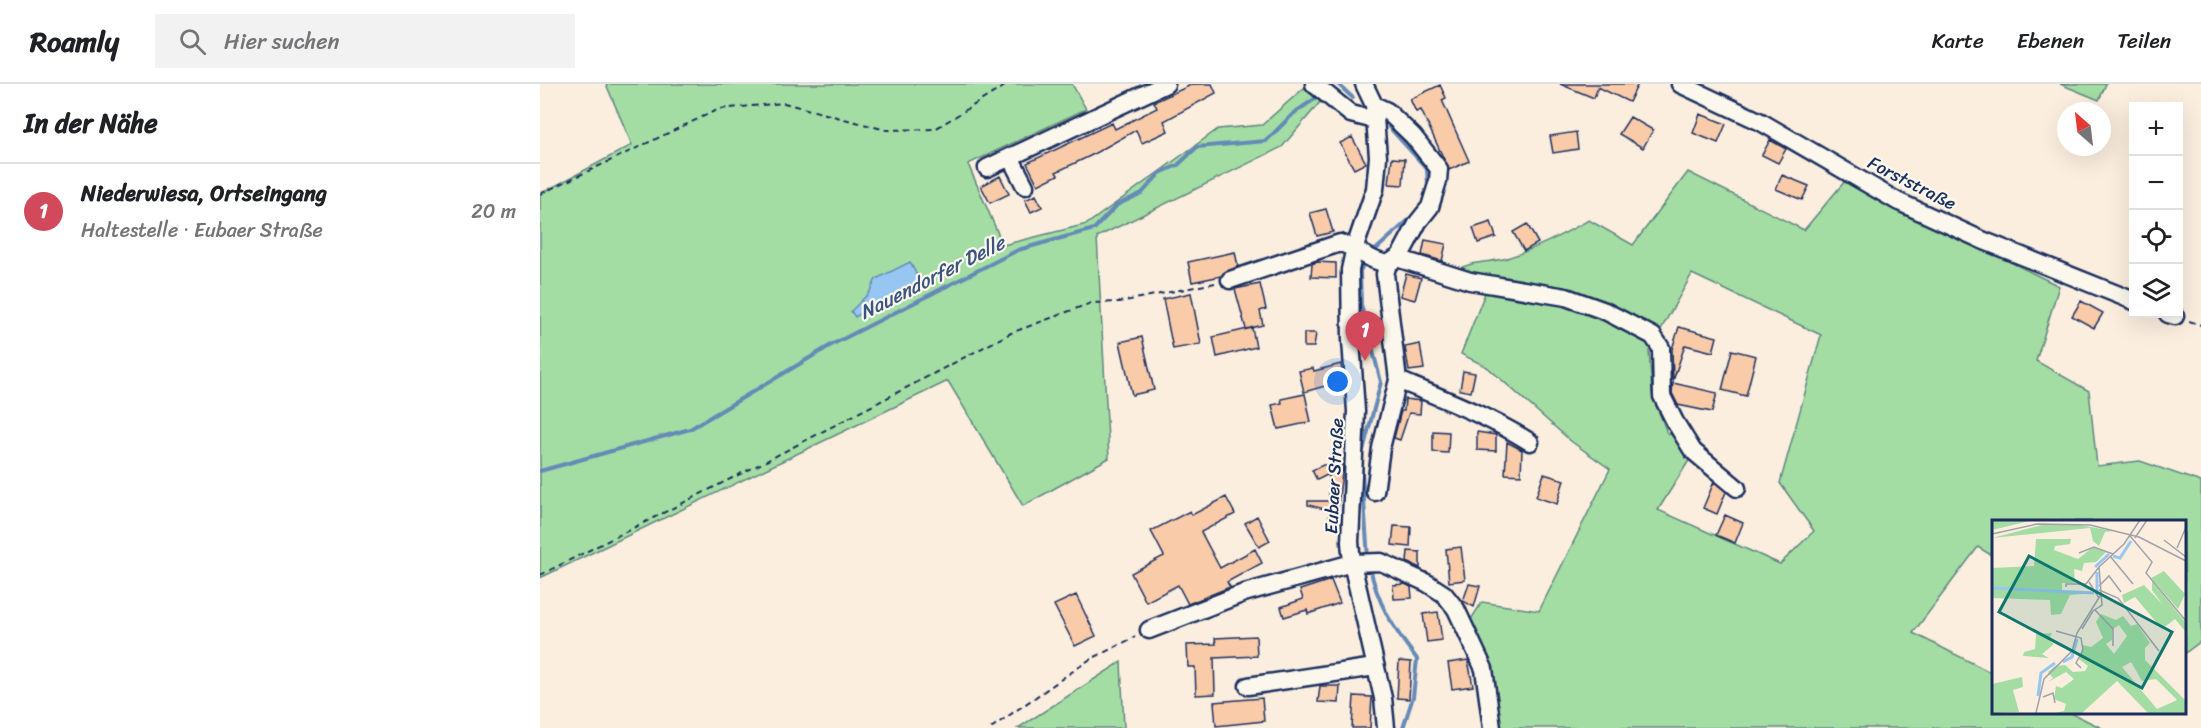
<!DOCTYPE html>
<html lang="de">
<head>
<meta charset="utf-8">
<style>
	body { margin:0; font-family:Sriracha,sans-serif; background:#f2f2f2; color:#202124 }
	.controls { position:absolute; right:18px; top:18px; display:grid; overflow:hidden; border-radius:0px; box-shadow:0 6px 24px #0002 }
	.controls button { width:54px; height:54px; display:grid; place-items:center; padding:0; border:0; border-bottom:2px solid #e0e0e0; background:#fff; color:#202124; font:30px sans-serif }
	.compass { position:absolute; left:1517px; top:18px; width:54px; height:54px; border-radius:50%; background:#fff; box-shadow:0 6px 24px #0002; rotate:332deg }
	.you { position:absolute; left:798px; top:298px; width:21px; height:21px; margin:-15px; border:4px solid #fff; border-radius:50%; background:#1a73e8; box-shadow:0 0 0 9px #1a73e833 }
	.badge { display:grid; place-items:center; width:39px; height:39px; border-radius:50%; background:#d1495b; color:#fff; font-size:20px; font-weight:700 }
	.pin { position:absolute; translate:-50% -50px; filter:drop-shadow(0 2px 3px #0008) }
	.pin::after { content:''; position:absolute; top:32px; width:21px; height:18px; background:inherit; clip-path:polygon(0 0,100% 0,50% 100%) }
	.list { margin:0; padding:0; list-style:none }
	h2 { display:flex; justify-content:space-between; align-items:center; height:78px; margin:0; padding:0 24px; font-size:26px }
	h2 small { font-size:20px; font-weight:400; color:#757577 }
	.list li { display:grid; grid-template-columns:39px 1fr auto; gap:18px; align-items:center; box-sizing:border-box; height:96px; padding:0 24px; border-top:2px solid #e0e0e0 }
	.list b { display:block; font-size:22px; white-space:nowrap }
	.list p { margin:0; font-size:20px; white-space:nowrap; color:#757577 }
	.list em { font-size:20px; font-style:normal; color:#757577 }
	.icon { flex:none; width:33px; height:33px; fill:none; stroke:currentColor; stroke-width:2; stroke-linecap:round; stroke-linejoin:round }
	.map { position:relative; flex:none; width:1661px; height:644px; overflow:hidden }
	header { display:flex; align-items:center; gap:36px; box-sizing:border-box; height:84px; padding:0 30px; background:#fff; border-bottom:2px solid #e0e0e0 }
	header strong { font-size:28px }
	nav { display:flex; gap:33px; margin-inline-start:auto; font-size:21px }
	.search { width:420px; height:54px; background:#f2f2f2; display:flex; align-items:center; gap:15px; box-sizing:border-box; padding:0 21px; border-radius:0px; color:#757577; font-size:22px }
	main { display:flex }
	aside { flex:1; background:#fff }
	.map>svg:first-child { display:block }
</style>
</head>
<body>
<header>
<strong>Roamly</strong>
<div class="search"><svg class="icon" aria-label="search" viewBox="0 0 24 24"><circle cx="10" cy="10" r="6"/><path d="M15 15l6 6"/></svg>Hier suchen</div>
<nav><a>Karte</a><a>Ebenen</a><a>Teilen</a></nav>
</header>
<main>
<aside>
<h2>In der Nähe<small></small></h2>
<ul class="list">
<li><span class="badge">1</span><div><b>Niederwiesa, Ortseingang</b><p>Haltestelle · Eubaer Straße</p></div><em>20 m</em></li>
</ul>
</aside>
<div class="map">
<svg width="1661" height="644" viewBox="0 0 1661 644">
	<rect width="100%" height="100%" fill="#fbeedf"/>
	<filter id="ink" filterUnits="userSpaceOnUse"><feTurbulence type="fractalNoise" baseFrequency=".0167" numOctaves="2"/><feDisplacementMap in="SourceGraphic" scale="12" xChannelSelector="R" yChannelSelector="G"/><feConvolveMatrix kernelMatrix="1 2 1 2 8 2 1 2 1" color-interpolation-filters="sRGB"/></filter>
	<g filter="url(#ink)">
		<!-- green -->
		<path fill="#a3dda3" stroke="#5f8680" stroke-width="1.5" fill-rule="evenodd" d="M66,0h466l14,25 -118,55 35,81 84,-21 131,-95 44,-4 42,-37 17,13 -39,46 -185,90 12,221 -86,48 -75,-125 -408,197v-384l92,-49z
			M1520,0h46l-7,16z
			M1148,88l116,58 41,-49 214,105 -23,75 53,30 8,75 43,-5 61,21v159l-16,12 -1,-132h-190v36l-16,-10 -65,86 81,41v38h75l33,16h-618l-5,-48 -15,-50 18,-28 57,9 71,-142 -38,-27 -85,-75 -26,-13 24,-61 -33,-8 5,-15c17,-10 33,-7 50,-12 29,-9 56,-24 82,-38l44,25zM1152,190l129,61 -41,148 34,48 -34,33 -122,-54 40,-64 -31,-13 -15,-40 -3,-42z
			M581,578l3,66h-106z"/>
		<!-- water -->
		<path fill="#97c6f2" stroke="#658ab7" stroke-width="1.5" d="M370,178l13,25 -36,18h-12l-20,12 -4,-6 18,-18 7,-14z"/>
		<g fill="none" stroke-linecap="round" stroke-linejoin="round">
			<!-- stream -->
			<path stroke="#658ab7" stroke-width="4" d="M798,0l15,14
				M849,43l38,42 1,17
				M832,169l41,-37
				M825,177l-5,10 1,34 20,77 -20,76 7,101
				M0,387l150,-42 143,-85 185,-94 76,-21 23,-24 25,-12 18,-20 18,-8 19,-18 69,-6 28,-28 25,-17
				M830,482c6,36 25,65 47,93l-4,38 -10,31"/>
		</g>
		<!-- building -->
		<path fill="#facba9" stroke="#1b2f5e" stroke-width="1.5" d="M653,0h19l4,9 -52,28 4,10 -26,12 -6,-13 -46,26 -34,16 2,3 -20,10 -11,-22 85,-40 3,6 42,-21 -3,-6z
			M1020,0h78l-9,18 -31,-15 -4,11z
			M900,1l6,13 -4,2 27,61 -20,9 -28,-60 -5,2 -6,-13z
			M1160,30l26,10 -8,19 -25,-10z
			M1090,33l23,13 -10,18 -24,-14z
			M1036,48l2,17 -25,4 -3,-17z
			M812,53l14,26 -12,6 -14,-26z
			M1230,56l16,9 -8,14 -16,-8z
			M852,74l13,1 -2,26 -14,-1z
			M1242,91l27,11 -7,14 -26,-11z
			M460,92l9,18 -19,9 -9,-17z
			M496,111l6,12 -11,5 -6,-12z
			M786,125l7,23 -16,4 -7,-23z
			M951,138l5,15 -18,6 -5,-15z
			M987,140l11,19 -14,8 -11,-19z
			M885,156l21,4 -4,17 -20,-6z
			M695,168l3,14 -17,10 -29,6 -4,-20z
			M776,178l20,1v15l-25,-1 1,-13z
			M866,190l15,4 -6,22 -15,-4z
			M720,200l6,25 -6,2 3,14 -17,4 -11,-40z
			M651,209l10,51 -28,5 -10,-50z
			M1541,217l22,12 -9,15 -22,-12z
			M1139,243l38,10 -4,15 -28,-7 -12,36 -1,-32z
			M712,244l4,19 -39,10 -4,-20z
			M764,249h12l-2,14h-10z
			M602,253l12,53 -22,5 -12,-53z
			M880,260l4,25 -15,2 -4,-24z
			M1192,266l24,6 -10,40 -24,-6z
			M801,280l2,17 -39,11 -5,-21 14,-3 1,3z
			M923,287l12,2 -4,19 -11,-2z
			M1133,299l44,10 -5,19 -34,-7 -6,-12z
			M765,310l6,28 -33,7 -6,-24 10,-2 -1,-4z
			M865,315l16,2 -1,13 -11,-1 -9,27 -6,-2 7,-27h3z
			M893,347l16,1 -1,21 -15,-1z
			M937,348l19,3v16l-19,-1z
			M967,358l15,8 -1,25 -16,-1z
			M783,381h20l-7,56h-7v-11l-21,-5v-4h21v-27l-12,6 -5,-10z
			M1004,390l20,6 -7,24 -21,-7z
			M1174,398l12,10 -9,22 -14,-6z
			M686,413l9,17 -34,18 19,36 35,-19 7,14 -35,19 3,5 -42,17 -10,-19 -32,17 -15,-29 33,-17 -13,-25 39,-20 2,4z
			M1185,431l18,8 -8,20 -19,-8z
			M717,432l13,25 -11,6 -14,-24z
			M854,442l17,1 -1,20 -18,-2z
			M921,463l4,33 -16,2 -3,-33z
			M868,467l12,1v16l-13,-6z
			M791,496l9,23 -32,11 -1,-4 -23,7 -3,-10 22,-8 -3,-9z
			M865,500l6,3 1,11 -18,1 -1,-14z
			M929,500l11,2 -6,21 -11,-6z
			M536,511l20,41 -21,10 -21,-41z
			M898,528l4,28 -15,2 -4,-28z
			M716,552l1,20 -43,2 1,36 -19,1 -1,-28h-7l-1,-22 29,-1 -1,-6z
			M928,576l5,26 -21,3 -4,-26z
			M859,577l12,1 -2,37 -12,-1z
			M780,602h20l-1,17 -21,-1z
			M814,612l18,1 -2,31h-18z
			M722,614l2,23 -48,5 -2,-24z"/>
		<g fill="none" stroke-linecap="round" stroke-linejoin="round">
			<!-- minor casing -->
			<g stroke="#1b2f5e" stroke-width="21">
				<path id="minor" d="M774,0l37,30 24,6
					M824,0l10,21 4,52 -3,32 -20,58 -5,23 1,70 5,71 -6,131 2,21 31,135 3,30
					M1140,0l81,38 136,79 85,39 152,61
					M834,21l13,6 26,25 26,33 -1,12 -8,26 -12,15 -18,34 -12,8 -3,10 13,106 -17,68 -6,44
					M447,84l23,-11
					M485,102l-15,-29 156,-73
					M857,174l73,23 96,16 39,14 48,25 8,12 1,48 13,26 18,29 44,37
					M690,196l110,-37c18,5 30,19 48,21
					M1628,230l7,2
					M858,296c46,19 90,36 132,62
					M609,546l95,-37 108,-30 29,-1 46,21 17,11 12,15 28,60 8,59
					M708,602l127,-19"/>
			</g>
			<!-- path -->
			<path stroke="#1b2f5e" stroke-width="2" stroke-dasharray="6 4.5" stroke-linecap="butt" d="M0,110l179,-85 65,-6 102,27 49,-1 73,-45
				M1649,237l12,4
				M0,491l232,-117 239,-125 80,-30 29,-1 95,-19
				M451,644l98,-68 46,-23"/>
			<!-- minor -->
			<use href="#minor" stroke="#fbf7ec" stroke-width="16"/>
		</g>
	</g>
	<g text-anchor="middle" stroke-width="4.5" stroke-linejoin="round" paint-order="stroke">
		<!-- street labels -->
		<g font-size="18" fill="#1b2f5e" stroke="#fbf7ec">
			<text transform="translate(1372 99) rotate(27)" y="6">Forststraße</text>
			<text transform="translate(794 392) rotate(-87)" y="6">Eubaer Straße</text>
		</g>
		<!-- water labels -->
		<g font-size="20" font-style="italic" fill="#3a5583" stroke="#fbf7ec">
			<text transform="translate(392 193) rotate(-27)" y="7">Nauendorfer Delle</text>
		</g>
	</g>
	<!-- overview -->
	<g transform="translate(1452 436)">
		<rect width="194" height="194" fill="#fbeedf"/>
		<path d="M0,0h42l-42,10zM50,5h37l35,6 -9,1 -6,14 -6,-5 -3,-13 -98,10zM44,19h35l-1,5 -15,2 -1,4 24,9 15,-12 13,5 -10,10 -12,1 -2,8 -8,-2 1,14h-13v8l33,2 -25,2 -9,19 -10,1 -1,-15 -58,-2v-30l42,-2zM172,51l21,23 -7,15 -27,-31zM160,61l33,41v9l-10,-12 -13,10 -27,-32 -11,6 -2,-8 22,-10 18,19 -10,-14zM109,94l15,6 7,-4 8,10 6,-2 13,19 -5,5v12l40,40v13h-37l-31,-32 -35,32h-27l9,-2 2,-7 -12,-5 2,-13 6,2 12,-9 -8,-7 -18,10 5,-4 -5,-6 7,-6 10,-1 8,7 12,-1 3,-5 -9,-7 4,-14 8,2 12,-9 -7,-16zM127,105l8,11 -13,18 -8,-10 6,-4v-10zM139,142l11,19 14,-2 21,21 -20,9 -35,-42zM60,113l-3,7 5,4 -12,10 7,4 -26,-2 1,-4 11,-3 1,-15zM30,157l1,10 -10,3 6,22 -27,1v-29z" fill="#a3dda3" fill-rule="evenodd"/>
		<path fill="none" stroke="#97c6f2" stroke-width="3" d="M121,36l7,2 11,-17M103,47l14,-13M0,68l102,5M105,71v-19M71,142l9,-5 5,-18M46,176l3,-23 14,-10"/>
		<path fill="none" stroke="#a1a2ab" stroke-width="1.5" d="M0,14l45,-10 53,1 49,12 47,24M138,16l22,26 -6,11 40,48M143,18l12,-18M172,20l22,17M185,28l9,-21M87,33l15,-6 19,7M118,36l23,28M97,62l10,16M107,66l10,-10 12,16M74,67v-3h20l13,-17M107,70l19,8 41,53M103,90l18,19v17M90,109l11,-18 9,-6 -3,-38 25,-23 16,-24M64,111l25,7 2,12 -7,13 5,5M51,177l10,-4 2,10M44,193l8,-34 28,-28 5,-18 23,-37"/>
		<path fill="#0f766e" fill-opacity="0.15" stroke="#0f766e" stroke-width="3" d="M37,36l143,76 -30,56 -143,-76z"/>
		<rect width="194" height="194" fill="none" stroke="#1b2f5e" stroke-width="3"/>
	</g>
</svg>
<div class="controls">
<button>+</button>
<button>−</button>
<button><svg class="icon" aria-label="locate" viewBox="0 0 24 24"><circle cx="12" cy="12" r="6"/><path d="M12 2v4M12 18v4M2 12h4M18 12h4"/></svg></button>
<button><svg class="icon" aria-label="layers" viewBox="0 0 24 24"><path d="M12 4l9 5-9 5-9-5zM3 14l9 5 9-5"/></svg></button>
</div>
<svg class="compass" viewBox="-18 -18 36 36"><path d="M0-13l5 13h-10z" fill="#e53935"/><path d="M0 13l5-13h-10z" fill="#757577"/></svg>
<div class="you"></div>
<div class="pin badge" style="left:825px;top:277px">1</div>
</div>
</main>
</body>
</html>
